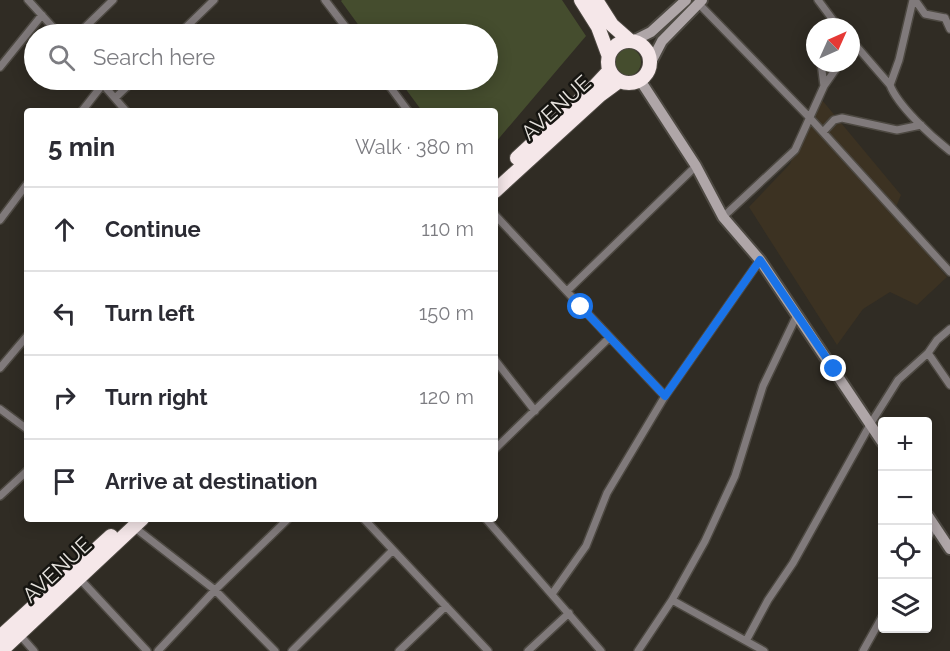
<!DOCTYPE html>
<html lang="en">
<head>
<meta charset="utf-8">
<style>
	body { margin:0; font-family:Raleway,sans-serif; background:#f7f7f7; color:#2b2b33 }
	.controls { position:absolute; right:18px; bottom:18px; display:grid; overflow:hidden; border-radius:6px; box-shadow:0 3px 15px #0003 }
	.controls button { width:54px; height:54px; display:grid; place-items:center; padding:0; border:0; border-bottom:2px solid #e1e1e2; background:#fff; color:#2b2b33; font:30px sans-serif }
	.compass { position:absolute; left:806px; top:18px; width:54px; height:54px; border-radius:50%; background:#fff; box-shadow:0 3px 15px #0003; rotate:45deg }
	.stop { position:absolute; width:18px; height:18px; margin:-14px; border:4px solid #1a73e8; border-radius:50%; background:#fff }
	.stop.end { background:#1a73e8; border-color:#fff; box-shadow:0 2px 6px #0008 }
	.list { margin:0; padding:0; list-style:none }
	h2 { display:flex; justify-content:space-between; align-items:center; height:78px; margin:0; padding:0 24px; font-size:26px }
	h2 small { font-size:20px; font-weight:400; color:#7c7c81 }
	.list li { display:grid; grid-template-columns:39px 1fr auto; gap:18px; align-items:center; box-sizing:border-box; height:84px; padding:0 24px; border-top:2px solid #e1e1e2 }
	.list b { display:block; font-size:22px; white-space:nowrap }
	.list em { font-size:20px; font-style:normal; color:#7c7c81 }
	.icon { flex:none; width:33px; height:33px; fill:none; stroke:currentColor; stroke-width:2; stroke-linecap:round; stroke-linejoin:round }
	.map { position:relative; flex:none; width:950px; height:651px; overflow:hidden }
	.search { position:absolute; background:#fff; box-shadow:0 3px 15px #0003; left:24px; top:24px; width:474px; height:66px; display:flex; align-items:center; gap:15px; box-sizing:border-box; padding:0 21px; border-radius:33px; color:#7c7c81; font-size:22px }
	.panel { position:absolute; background:#fff; box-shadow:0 3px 15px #0003; left:24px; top:108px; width:474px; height:414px; border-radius:6px }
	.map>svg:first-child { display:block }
</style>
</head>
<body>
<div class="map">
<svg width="950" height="651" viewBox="0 0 950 651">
	<rect width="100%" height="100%" fill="#302c24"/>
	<!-- commercial -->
	<path fill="#3c3222" d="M817,94l84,101 -8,19 54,63 -30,28 -27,-13 -27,17 -26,36 -88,-138 41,-43z"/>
	<!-- green -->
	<path fill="#454d2e" d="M342,0h220l24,36 -91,107v-32h-73l-23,-31h89v-46h-123l-24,-33z
		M613 62a14 14 0 1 1 28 0a14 14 0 1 1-28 0Z"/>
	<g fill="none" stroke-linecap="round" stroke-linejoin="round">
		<!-- street casing -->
		<g stroke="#4d4942" stroke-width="10">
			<path id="street" d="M28,0l31,34
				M325,0l26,34
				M818,0l15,20 -4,7
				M913,0l-14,60 -9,25c8,21 42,52 60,66
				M915,0l10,14 20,4
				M698,3l112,115 140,154
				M945,18l5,11
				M833,20l6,7
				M78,34l35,-34
				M179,34l35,-34
				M851,40l39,45
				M0,67l42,-52
				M99,80l27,31
				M385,80l23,31
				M824,86l16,-23
				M115,98l19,-18
				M82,111l21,-27
				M823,132l11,-12 8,-2 55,12 24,-5
				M495,215l170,181
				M723,217l72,-67 29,-64 -3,-23
				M0,220l27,-36
				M567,291l129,-125
				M928,353l22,32
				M495,360l40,51
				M0,368l27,-32
				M0,409l27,20
				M495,449l114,-111
				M0,496l27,-25
				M364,519l124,132
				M486,519l115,132
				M134,527l81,63 60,61
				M928,538l6,-12
				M79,578l68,73
				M552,594l34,-48 21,-53 58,-97 95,-136
				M672,600l92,51
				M19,634l15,17
				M746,641l22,-41 25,-37 78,-140 27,-43 30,-27 9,-13 13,-11
				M158,651l57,-61 73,-71
				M292,651l101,-101
				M399,651l47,-45
				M528,651l41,-38
				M638,651l34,-51 33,-59 30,-65 28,-90 34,-71
				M863,651l19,-34"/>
		</g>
		<!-- secondary casing -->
		<g stroke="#4d4942" stroke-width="14">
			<path id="secondary" d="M633,41l18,-9 35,-32
				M650,64l12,-23 40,-41
				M640,80l56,86 27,51 37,43 122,182
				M928,516l22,33"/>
		</g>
		<!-- highway casing -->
		<g stroke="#4d4942" stroke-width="16">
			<path id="highway" d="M581,0l17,27 10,27
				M596,0l16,25 17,15
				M608 62a21 21 0 1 1 42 0a21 21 0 1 1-42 0Z
				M517,158l77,-71 15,-16
				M495,191l105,-96 19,-14
				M0,637l111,-101
				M1,651l141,-132"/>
		</g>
		<!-- street -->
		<use href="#street" stroke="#807a7b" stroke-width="7"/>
		<!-- secondary -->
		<use href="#secondary" stroke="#afa6a8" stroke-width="10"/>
		<!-- highway -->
		<use href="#highway" stroke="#f5e7e9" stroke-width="14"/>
	</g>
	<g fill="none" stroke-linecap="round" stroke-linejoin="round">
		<!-- route -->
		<path stroke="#1a73e8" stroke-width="8" d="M581,307l84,89 95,-136 74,109"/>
	</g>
	<g text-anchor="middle" stroke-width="5" stroke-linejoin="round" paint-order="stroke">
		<!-- street labels -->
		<g font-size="21" fill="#e5e2dd" stroke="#161511">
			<text transform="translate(556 108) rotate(-42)" y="7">AVENUE</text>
			<text transform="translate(57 570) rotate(-43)" y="7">AVENUE</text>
		</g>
	</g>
</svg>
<div class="controls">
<button>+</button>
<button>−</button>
<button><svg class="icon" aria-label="locate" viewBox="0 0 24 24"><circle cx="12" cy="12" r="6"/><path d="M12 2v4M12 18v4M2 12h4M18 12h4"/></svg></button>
<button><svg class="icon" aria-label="layers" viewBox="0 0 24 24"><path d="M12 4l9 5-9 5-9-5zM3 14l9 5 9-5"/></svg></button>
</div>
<svg class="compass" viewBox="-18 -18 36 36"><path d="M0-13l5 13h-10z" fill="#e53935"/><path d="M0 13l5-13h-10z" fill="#7c7c81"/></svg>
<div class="stop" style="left:581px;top:307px"></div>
<div class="stop end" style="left:834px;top:369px"></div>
<div class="search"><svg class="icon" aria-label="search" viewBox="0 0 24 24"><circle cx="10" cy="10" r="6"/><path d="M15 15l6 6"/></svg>Search here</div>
<section class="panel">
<h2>5 min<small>Walk · 380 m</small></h2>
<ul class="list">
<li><svg class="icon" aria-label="ahead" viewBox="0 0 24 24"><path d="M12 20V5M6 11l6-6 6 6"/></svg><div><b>Continue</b></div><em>110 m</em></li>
<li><svg class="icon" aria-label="left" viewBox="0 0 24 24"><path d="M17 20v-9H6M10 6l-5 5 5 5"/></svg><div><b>Turn left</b></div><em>150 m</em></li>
<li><svg class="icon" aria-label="right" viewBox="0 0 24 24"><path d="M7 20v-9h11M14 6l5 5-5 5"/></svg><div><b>Turn right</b></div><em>120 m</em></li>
<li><svg class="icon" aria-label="arrive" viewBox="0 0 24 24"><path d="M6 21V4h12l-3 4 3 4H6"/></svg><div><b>Arrive at destination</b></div></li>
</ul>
</section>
</div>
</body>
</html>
